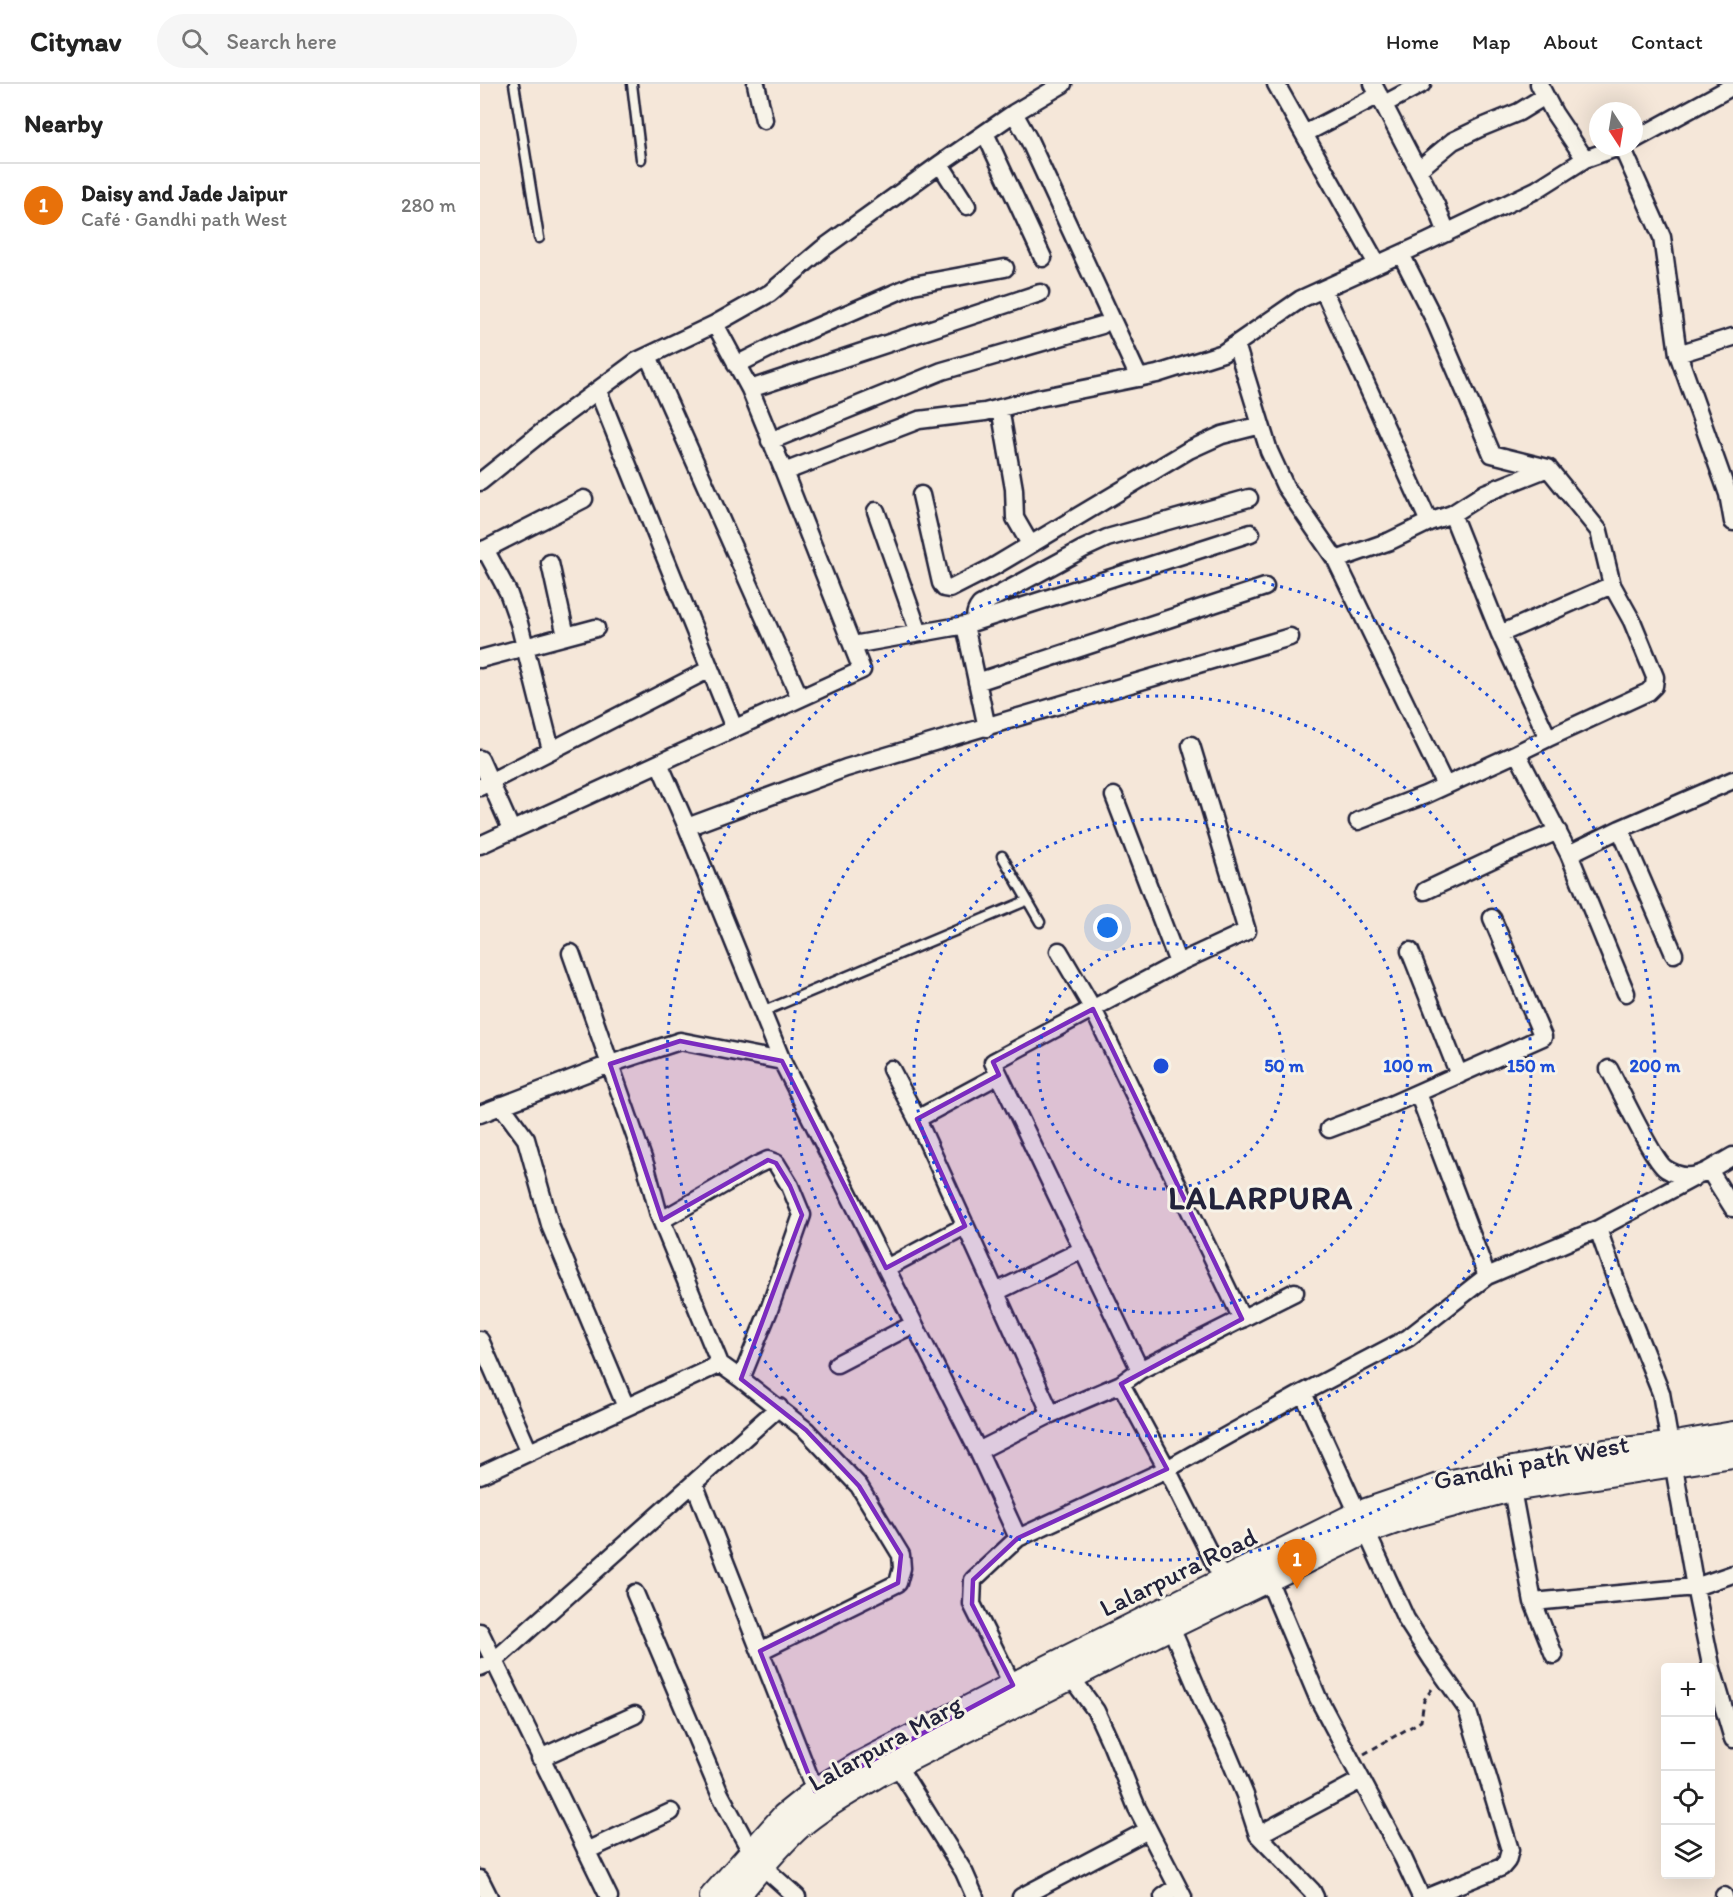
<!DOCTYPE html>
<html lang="en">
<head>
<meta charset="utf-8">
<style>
	body { margin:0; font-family:Itim,sans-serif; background:#f6f6f6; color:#222 }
	.controls { position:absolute; right:18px; bottom:18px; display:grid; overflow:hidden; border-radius:6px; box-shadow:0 6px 24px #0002 }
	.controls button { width:54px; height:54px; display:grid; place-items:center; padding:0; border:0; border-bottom:2px solid #e0e0e0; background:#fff; color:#222; font:30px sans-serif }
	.compass { position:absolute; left:1109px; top:18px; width:54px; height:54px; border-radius:50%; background:#fff; box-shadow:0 6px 24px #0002; rotate:168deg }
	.you { position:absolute; left:628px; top:844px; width:21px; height:21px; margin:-15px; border:4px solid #fff; border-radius:50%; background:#1a73e8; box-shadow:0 0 0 9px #1a73e833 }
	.badge { display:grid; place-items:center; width:39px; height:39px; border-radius:50%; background:#db2777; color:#fff; font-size:20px; font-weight:700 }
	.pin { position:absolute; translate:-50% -50px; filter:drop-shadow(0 2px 3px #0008) }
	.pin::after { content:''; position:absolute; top:32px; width:21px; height:18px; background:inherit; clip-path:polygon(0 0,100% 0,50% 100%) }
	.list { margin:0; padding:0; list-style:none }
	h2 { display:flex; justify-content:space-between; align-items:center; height:78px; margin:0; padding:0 24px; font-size:26px }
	h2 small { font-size:20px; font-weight:400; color:#767676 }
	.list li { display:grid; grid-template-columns:39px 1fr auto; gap:18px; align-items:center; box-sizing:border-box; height:84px; padding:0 24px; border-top:2px solid #e0e0e0 }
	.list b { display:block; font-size:22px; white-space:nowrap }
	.list p { margin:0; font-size:20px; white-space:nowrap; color:#767676 }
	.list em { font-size:20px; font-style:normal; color:#767676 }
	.icon { flex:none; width:33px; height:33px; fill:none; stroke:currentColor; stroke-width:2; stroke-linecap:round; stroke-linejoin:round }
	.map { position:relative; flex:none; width:1253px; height:1813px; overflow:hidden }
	header { display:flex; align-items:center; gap:36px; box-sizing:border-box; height:84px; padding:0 30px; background:#fff; border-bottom:2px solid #e0e0e0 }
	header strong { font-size:28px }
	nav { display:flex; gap:33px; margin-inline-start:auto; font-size:21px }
	.search { width:420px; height:54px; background:#f6f6f6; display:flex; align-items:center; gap:15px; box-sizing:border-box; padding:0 21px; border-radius:33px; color:#767676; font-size:22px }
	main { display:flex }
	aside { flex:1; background:#fff }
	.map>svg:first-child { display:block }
</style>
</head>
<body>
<header>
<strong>Citynav</strong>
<div class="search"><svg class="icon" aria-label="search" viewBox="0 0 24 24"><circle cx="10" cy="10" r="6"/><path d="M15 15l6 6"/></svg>Search here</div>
<nav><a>Home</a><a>Map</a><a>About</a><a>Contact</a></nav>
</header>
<main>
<aside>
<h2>Nearby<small></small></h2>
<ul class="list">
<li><span class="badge" style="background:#e8710a">1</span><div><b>Daisy and Jade Jaipur</b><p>Café · Gandhi path West</p></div><em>280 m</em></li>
</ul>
</aside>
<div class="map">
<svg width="1253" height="1813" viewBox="0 0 1253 1813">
	<rect width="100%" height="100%" fill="#f5e7d9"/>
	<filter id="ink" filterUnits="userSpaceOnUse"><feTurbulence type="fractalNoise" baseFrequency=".0167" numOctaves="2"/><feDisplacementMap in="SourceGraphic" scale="12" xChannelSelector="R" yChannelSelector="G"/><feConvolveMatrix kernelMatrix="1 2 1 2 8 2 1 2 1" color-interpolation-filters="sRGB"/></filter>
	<g filter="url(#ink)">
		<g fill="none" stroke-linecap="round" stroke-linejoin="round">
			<!-- lane casing -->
			<g stroke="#22223b" stroke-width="13">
				<path id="lane" d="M34,0l25,154
					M152,0l9,75
					M522,772l38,66
					M282,928l264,-111"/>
			</g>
			<!-- street casing -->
			<g stroke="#22223b" stroke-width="21">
				<path id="street" d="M276,0l8,36
					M583,0l-49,29 -74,51 -118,85 -52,44 -55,31 35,65 34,83 135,-52 66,-8 54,-14 118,-24 66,-21 78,-54 126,-57 109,-52 49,-31 34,-12
					M796,0l101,180
					M893,0l63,121 11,28
					M1059,0l15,29 31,46
					M904,20l38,-20
					M534,29l15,27 110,238
					M505,49l58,125
					M824,50l75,-39
					M1154,56l99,-54
					M1142,63l40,90 16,117 50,140 5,28
					M460,80l27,42
					M938,86l35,-29 27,-13 39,-16 26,-16
					M921,170l33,65 58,135 56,14 51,63 13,54 20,36 23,56 -1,9 -6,6 -100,46
					M843,205l106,233
					M756,260l33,107 16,35 51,74 109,225
					M1198,270l55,-17
					M168,272l152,342
					M256,281l48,-24 129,-56 92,-17
					M270,305l290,-96
					M118,307l136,337
					M520,324l14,81 1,29 15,26
					M290,357l172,-70 160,-46
					M0,398l72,-58 85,-63 78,-37
					M441,411l20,88 3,5 6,1 43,-22 196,-117 33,-15 39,-10
					M396,427l43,122
					M972,430l48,120 48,104 -31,15 52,101 57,139
					M5,465l23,43 11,31 32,127
					M0,468l104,-53
					M856,476l54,-19 39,-19 23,-8 33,-21 63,-25
					M70,479l16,73
					M496,536c-2,-6 0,-10 4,-15l103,-56 24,-11 142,-40
					M485,541l22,103
					M1020,550l112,-49
					M373,561l112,-20 286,-92
					M0,575l116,-31
					M497,598l288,-95
					M0,675l32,72
					M179,679l28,64 95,234 196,390 40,87
					M0,703l230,-118
					M634,712l64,167
					M878,737l67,-26 92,-42
					M207,743l159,-59 444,-131
					M1140,745l54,125
					M0,761l382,-175 -78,-198
					M1089,770l51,-25 113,-49
					M945,807l83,-39 50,-21
					M579,867l34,58 149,310
					M930,867l49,124
					M91,869l75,214 13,48 61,149
					M411,985l26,50 134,295
					M1129,985c10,18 44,92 57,100 16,10 28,9 43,1
					M938,1009l69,183
					M21,1021l25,34 25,89 75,179
					M0,1030l130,-50 70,-23 102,20
					M437,1035l82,-44
					M849,1045l50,-19 164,-73 -51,-119
					M1253,1072l-24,14 24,38
					M182,1136l95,-55 11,-5 8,3 14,23 12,29 -33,95 -28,69 65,51 53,56 42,69 1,13 -4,15 -138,68
					M1118,1145l97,-52
					M406,1184l79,-42
					M516,1208l86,-42
					M0,1256l49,112
					M357,1280l77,-40
					M660,1286l-147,-308 185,-99 69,-32 -56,-186
					M641,1300l46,85 61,121
					M823,1309l103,226 27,42 34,48 43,141 -3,11 -5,6 -74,30
					M498,1367l73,-37 70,-30 19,-14 155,-78
					M0,1391l240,-111 21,15
					M1030,1395l23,123 21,53
					M214,1399l121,308
					M788,1495l50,119 85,160 18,39
					M155,1509l85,201 31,58 11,14 35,31
					M1053,1518l162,-15 16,78 22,74
					M687,1534l38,89 19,38 21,50 13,40 54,56 3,6
					M0,1548l129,265
					M0,1583l14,-6 285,-254
					M591,1593l25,34 16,35 25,62 46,89
					M537,1610l-45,-90 1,-24 45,-42 149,-69 136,-76 105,-55 79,-62 111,-47 19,54 44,110 34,194 38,-13
					M60,1674l95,-43
					M417,1681l67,107 11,25
					M778,1751l103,-55
					M106,1767l85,-39
					M0,1795l9,18
					M1244,1812v1
					M541,1813l127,-67
					M683,1813l14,-10"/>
			</g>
			<!-- secondary casing -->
			<g stroke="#22223b" stroke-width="28">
				<path id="secondary" d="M232,1813l72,-81 31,-25 43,-26 155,-80 344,-171 91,-31 60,-13 97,-18 65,-7 63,-11
					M256,1813c20,-24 41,-51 65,-72 23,-20 52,-35 78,-51l293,-148 193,-94 48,-17 98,-26 222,-34"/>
			</g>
			<!-- path -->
			<path stroke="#22223b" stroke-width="3" stroke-dasharray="6 4.5" stroke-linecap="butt" d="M884,1670l57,-33 3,-21 8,-11"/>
			<!-- lane -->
			<use href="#lane" stroke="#f7f3e8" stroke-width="8"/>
			<!-- street -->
			<use href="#street" stroke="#f7f3e8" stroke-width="16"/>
			<!-- secondary -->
			<use href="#secondary" stroke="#f7f3e8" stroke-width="24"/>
		</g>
	</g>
	<!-- marked area -->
	<path fill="#7b2cbf" fill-opacity="0.2" stroke="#7b2cbf" stroke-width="4.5" stroke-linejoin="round" d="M613,925l149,310 -121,65 46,85 -149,69 -45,42 -1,24 41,81 -198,106 -55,-140 138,-68 3,-28 -42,-69 -53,-56 -65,-51 61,-164 -12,-29 -14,-23 -8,-3 -106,60 -52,-156 70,-23 102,20 104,207 79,-42 -48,-107 82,-44 -6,-13z"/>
	<!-- distance rings -->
	<g fill="none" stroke="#1d4ed8" stroke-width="3" stroke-dasharray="3 6">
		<circle cx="681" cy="982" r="123"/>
		<circle cx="681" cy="982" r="247"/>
		<circle cx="681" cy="982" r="370"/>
		<circle cx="681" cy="982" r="494"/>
	</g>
	<g text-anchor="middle" stroke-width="6" stroke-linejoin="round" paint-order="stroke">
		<!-- street labels -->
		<g font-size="26" fill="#22223b" stroke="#f7f3e8">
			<text transform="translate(1051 1378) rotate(-11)" y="9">Gandhi path West</text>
			<text transform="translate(698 1488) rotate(-26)" y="9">Lalarpura Road</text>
			<text transform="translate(405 1659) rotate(-29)" y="9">Lalarpura Marg</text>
		</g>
		<!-- district labels -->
		<g font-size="32" font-weight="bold" letter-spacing="1.5" fill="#22223b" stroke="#f7f3e8">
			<text x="781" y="1125">LALARPURA</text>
		</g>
	</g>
	<circle cx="681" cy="982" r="9" fill="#1d4ed8" stroke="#f7f3e8" stroke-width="3"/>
	<g font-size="18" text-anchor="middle" font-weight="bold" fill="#1d4ed8" stroke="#f7f3e8" stroke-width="6" stroke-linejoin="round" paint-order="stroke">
		<text x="804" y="988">50 m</text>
		<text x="928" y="988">100 m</text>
		<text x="1051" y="988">150 m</text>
		<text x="1175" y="988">200 m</text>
	</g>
</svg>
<div class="controls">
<button>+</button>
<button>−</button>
<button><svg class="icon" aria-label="locate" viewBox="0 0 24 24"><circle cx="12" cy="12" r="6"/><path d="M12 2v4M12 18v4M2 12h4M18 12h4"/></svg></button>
<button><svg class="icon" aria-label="layers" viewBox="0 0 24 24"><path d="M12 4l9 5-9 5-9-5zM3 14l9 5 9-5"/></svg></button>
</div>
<svg class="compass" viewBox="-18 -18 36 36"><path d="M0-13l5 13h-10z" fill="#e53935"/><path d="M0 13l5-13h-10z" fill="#767676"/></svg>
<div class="you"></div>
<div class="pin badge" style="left:817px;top:1505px;background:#e8710a">1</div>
</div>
</main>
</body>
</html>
